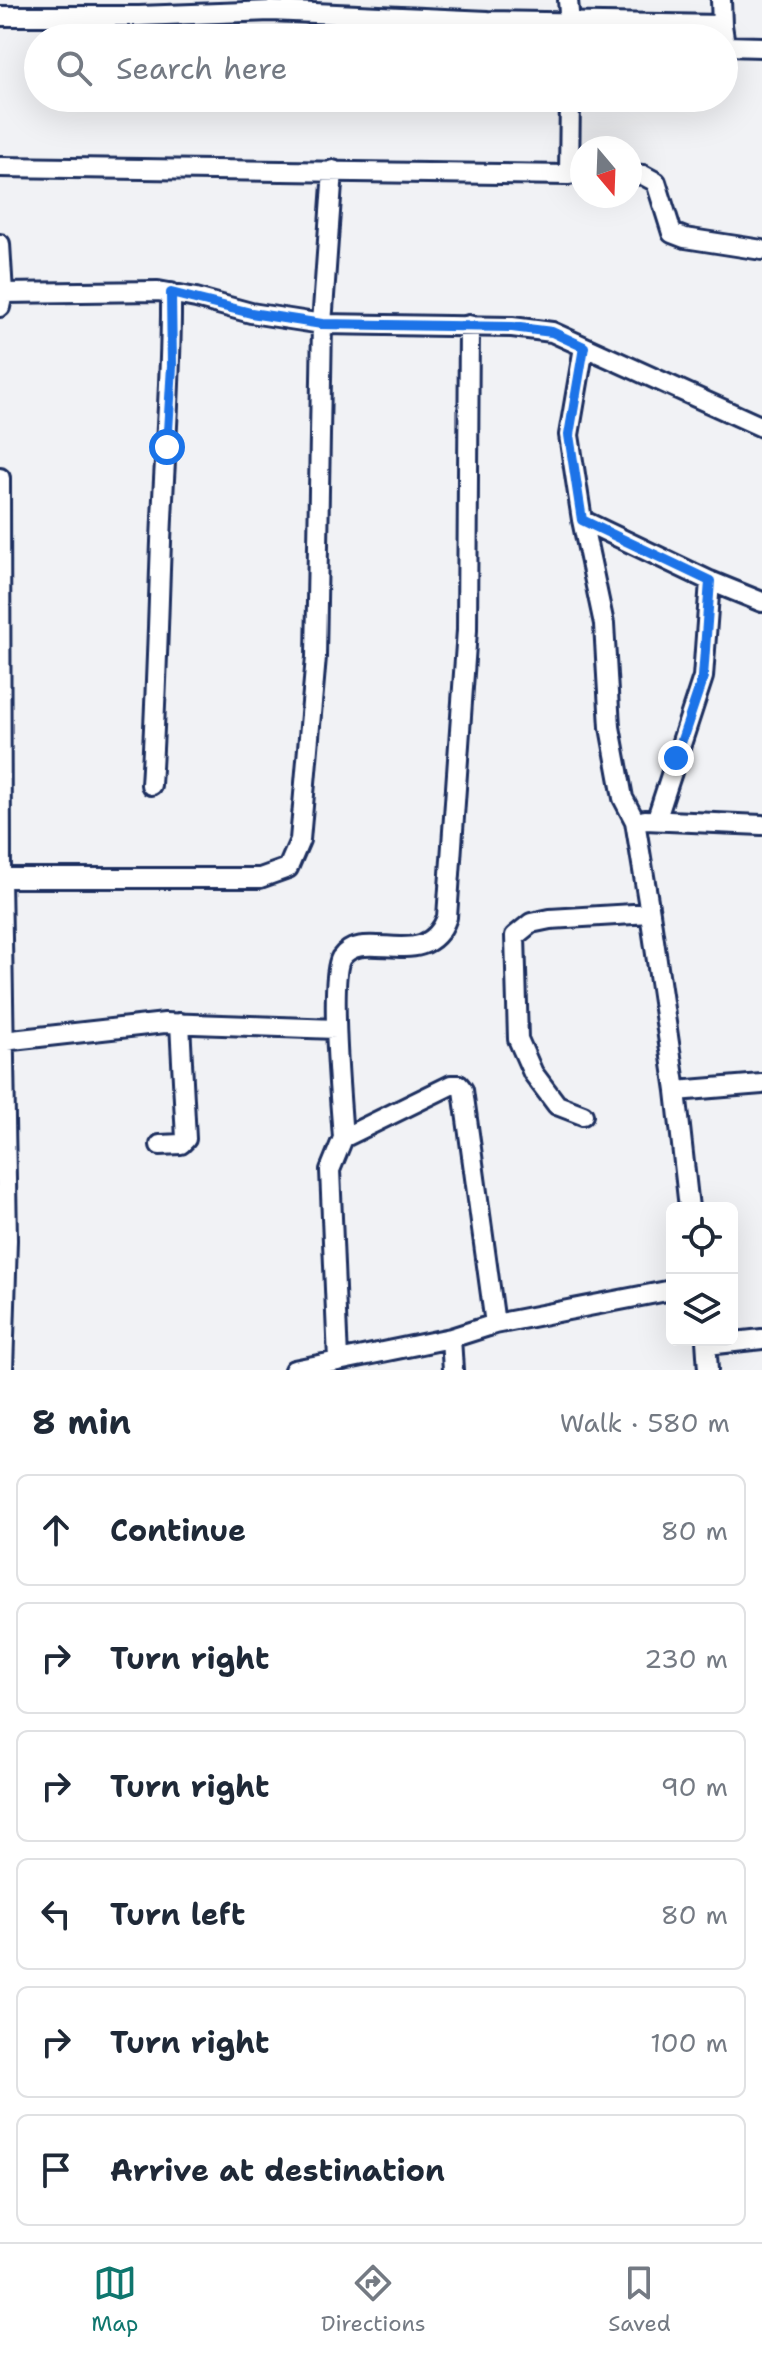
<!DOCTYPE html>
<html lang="en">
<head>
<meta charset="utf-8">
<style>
	body { margin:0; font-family:"Shantell Sans",sans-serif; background:#f2f2f3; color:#1f2937 }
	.controls { position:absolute; right:24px; bottom:24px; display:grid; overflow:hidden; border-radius:12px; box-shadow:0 8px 32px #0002 }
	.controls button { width:72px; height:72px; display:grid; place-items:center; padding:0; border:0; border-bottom:2px solid #e0e1e3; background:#fff; color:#1f2937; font:40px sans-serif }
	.compass { position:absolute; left:570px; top:136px; width:72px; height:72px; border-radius:50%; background:#fff; box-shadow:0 8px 32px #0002; rotate:161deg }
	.stop { position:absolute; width:24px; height:24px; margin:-18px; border:6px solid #1a73e8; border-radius:50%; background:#fff }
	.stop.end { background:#1a73e8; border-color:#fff; box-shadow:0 2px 8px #0008 }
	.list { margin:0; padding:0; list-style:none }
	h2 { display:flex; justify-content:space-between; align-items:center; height:104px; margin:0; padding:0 32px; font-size:34px }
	h2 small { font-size:26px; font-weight:400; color:#747a83 }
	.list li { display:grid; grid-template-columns:52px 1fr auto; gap:24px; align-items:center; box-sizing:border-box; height:112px; margin:0 16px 16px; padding:0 16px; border:2px solid #e0e1e3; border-radius:12px }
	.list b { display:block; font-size:30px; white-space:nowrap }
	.list em { font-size:26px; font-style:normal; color:#747a83 }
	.icon { flex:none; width:44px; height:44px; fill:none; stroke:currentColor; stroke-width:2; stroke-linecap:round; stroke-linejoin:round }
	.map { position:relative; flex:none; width:762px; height:1370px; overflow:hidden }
	.search { position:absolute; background:#fff; box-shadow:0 8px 32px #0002; left:24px; right:24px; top:24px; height:88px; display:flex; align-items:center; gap:20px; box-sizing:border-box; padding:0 28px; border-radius:44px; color:#747a83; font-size:30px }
	.sheet { height:872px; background:#fff }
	nav { display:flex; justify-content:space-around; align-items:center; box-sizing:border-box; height:112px; border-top:2px solid #e0e1e3; background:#fff; font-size:22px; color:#747a83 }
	nav a { display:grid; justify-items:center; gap:4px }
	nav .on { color:#0f766e }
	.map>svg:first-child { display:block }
</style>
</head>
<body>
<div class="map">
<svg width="762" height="1370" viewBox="0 0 762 1370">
	<rect width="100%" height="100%" fill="#f1f2f5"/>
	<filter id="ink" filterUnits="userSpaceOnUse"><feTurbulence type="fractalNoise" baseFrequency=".0125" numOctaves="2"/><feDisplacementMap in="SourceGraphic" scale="16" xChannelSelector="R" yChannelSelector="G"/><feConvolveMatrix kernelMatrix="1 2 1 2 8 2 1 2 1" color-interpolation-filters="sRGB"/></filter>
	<g filter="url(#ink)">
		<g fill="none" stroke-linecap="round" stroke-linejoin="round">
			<!-- minor casing -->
			<g stroke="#1b2f5e" stroke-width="24">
				<path id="minor" d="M568,0l3,38
					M721,0l1,25
					M0,16h139l132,-5 217,10 234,4 2,13
					M724,41l1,5 37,1
					M0,167l569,8 1,-77
					M630,174l13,1 13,7 16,51 13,5 77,12
					M0,244l3,49 -3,14
					M3,293l155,-2 38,7 55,15 71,11 190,3 40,5 210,95
					M469,325l-2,305 -20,287c-20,58 -84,8 -106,41 -12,21 0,149 2,180l108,-53h8l4,5 32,234
					M584,347l-15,88 13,85 22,104 6,103 13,71 12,23 15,92 26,178 13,117
					M0,478l1,400 6,362 -4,130
					M582,520l128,61 52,21
					M151,785c5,-81 7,-162 10,-243 3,-83 11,-166 10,-249
					M657,818l46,-141 7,-96
					M645,820l117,5
					M1,878h259l28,-10 12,-28 16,-183 6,-333 11,-154
					M3,1041l162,-18 171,6
					M676,1091l86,-7
					M583,1115l-26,-10 -24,-32 -15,-34 -3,-103 16,-13 19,-4 100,-6
					M160,1145l21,-1 5,-5 -6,-116
					M451,1338l2,32
					M706,1340l2,30
					M707,1345l55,-6
					M338,1360l-8,-190 13,-32
					M294,1370l157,-32 44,-14 177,-34"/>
			</g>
			<!-- minor -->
			<use href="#minor" stroke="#fff" stroke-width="18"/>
		</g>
	</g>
	<g fill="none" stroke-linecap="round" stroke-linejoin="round" filter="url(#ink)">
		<!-- route -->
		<path stroke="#1a73e8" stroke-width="10" d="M167,447l5,-81 -1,-73 80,20 71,11 190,3 40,5 32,15 -15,88 13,85 128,61 -7,96 -27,81"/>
	</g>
</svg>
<div class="controls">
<button><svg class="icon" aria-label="locate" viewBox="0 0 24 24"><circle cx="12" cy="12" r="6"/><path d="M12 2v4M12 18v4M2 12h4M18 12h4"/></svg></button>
<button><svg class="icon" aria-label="layers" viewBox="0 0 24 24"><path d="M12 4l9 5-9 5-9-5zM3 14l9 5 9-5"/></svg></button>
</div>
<svg class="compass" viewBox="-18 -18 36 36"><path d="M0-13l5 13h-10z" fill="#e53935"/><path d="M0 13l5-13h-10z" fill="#747a83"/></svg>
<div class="stop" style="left:167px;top:447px"></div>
<div class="stop end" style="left:676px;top:758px"></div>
<div class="search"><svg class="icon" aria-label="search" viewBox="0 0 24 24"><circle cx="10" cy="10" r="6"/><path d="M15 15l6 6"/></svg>Search here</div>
</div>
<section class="sheet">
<h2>8 min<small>Walk · 580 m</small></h2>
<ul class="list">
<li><svg class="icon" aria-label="ahead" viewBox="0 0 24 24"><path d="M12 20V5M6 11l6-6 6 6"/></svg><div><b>Continue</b></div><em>80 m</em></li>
<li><svg class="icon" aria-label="right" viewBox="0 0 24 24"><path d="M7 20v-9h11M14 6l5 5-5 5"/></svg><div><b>Turn right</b></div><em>230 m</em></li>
<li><svg class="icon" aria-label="right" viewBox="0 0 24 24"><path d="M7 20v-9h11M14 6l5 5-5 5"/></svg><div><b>Turn right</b></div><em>90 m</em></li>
<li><svg class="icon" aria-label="left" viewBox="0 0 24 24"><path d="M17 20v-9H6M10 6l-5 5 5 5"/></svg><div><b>Turn left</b></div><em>80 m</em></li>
<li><svg class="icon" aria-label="right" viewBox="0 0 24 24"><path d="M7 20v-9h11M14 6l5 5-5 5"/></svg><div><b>Turn right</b></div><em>100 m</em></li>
<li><svg class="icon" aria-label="arrive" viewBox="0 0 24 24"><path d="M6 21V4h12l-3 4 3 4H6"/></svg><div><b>Arrive at destination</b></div></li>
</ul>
</section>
<nav>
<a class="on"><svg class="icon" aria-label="map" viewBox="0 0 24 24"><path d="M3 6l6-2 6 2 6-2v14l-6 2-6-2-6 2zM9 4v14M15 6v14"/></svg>Map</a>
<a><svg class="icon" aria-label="directions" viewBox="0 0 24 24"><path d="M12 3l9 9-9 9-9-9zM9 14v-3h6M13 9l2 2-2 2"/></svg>Directions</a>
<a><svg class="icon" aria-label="saved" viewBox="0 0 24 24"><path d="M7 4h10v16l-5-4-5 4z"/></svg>Saved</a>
</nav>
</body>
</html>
